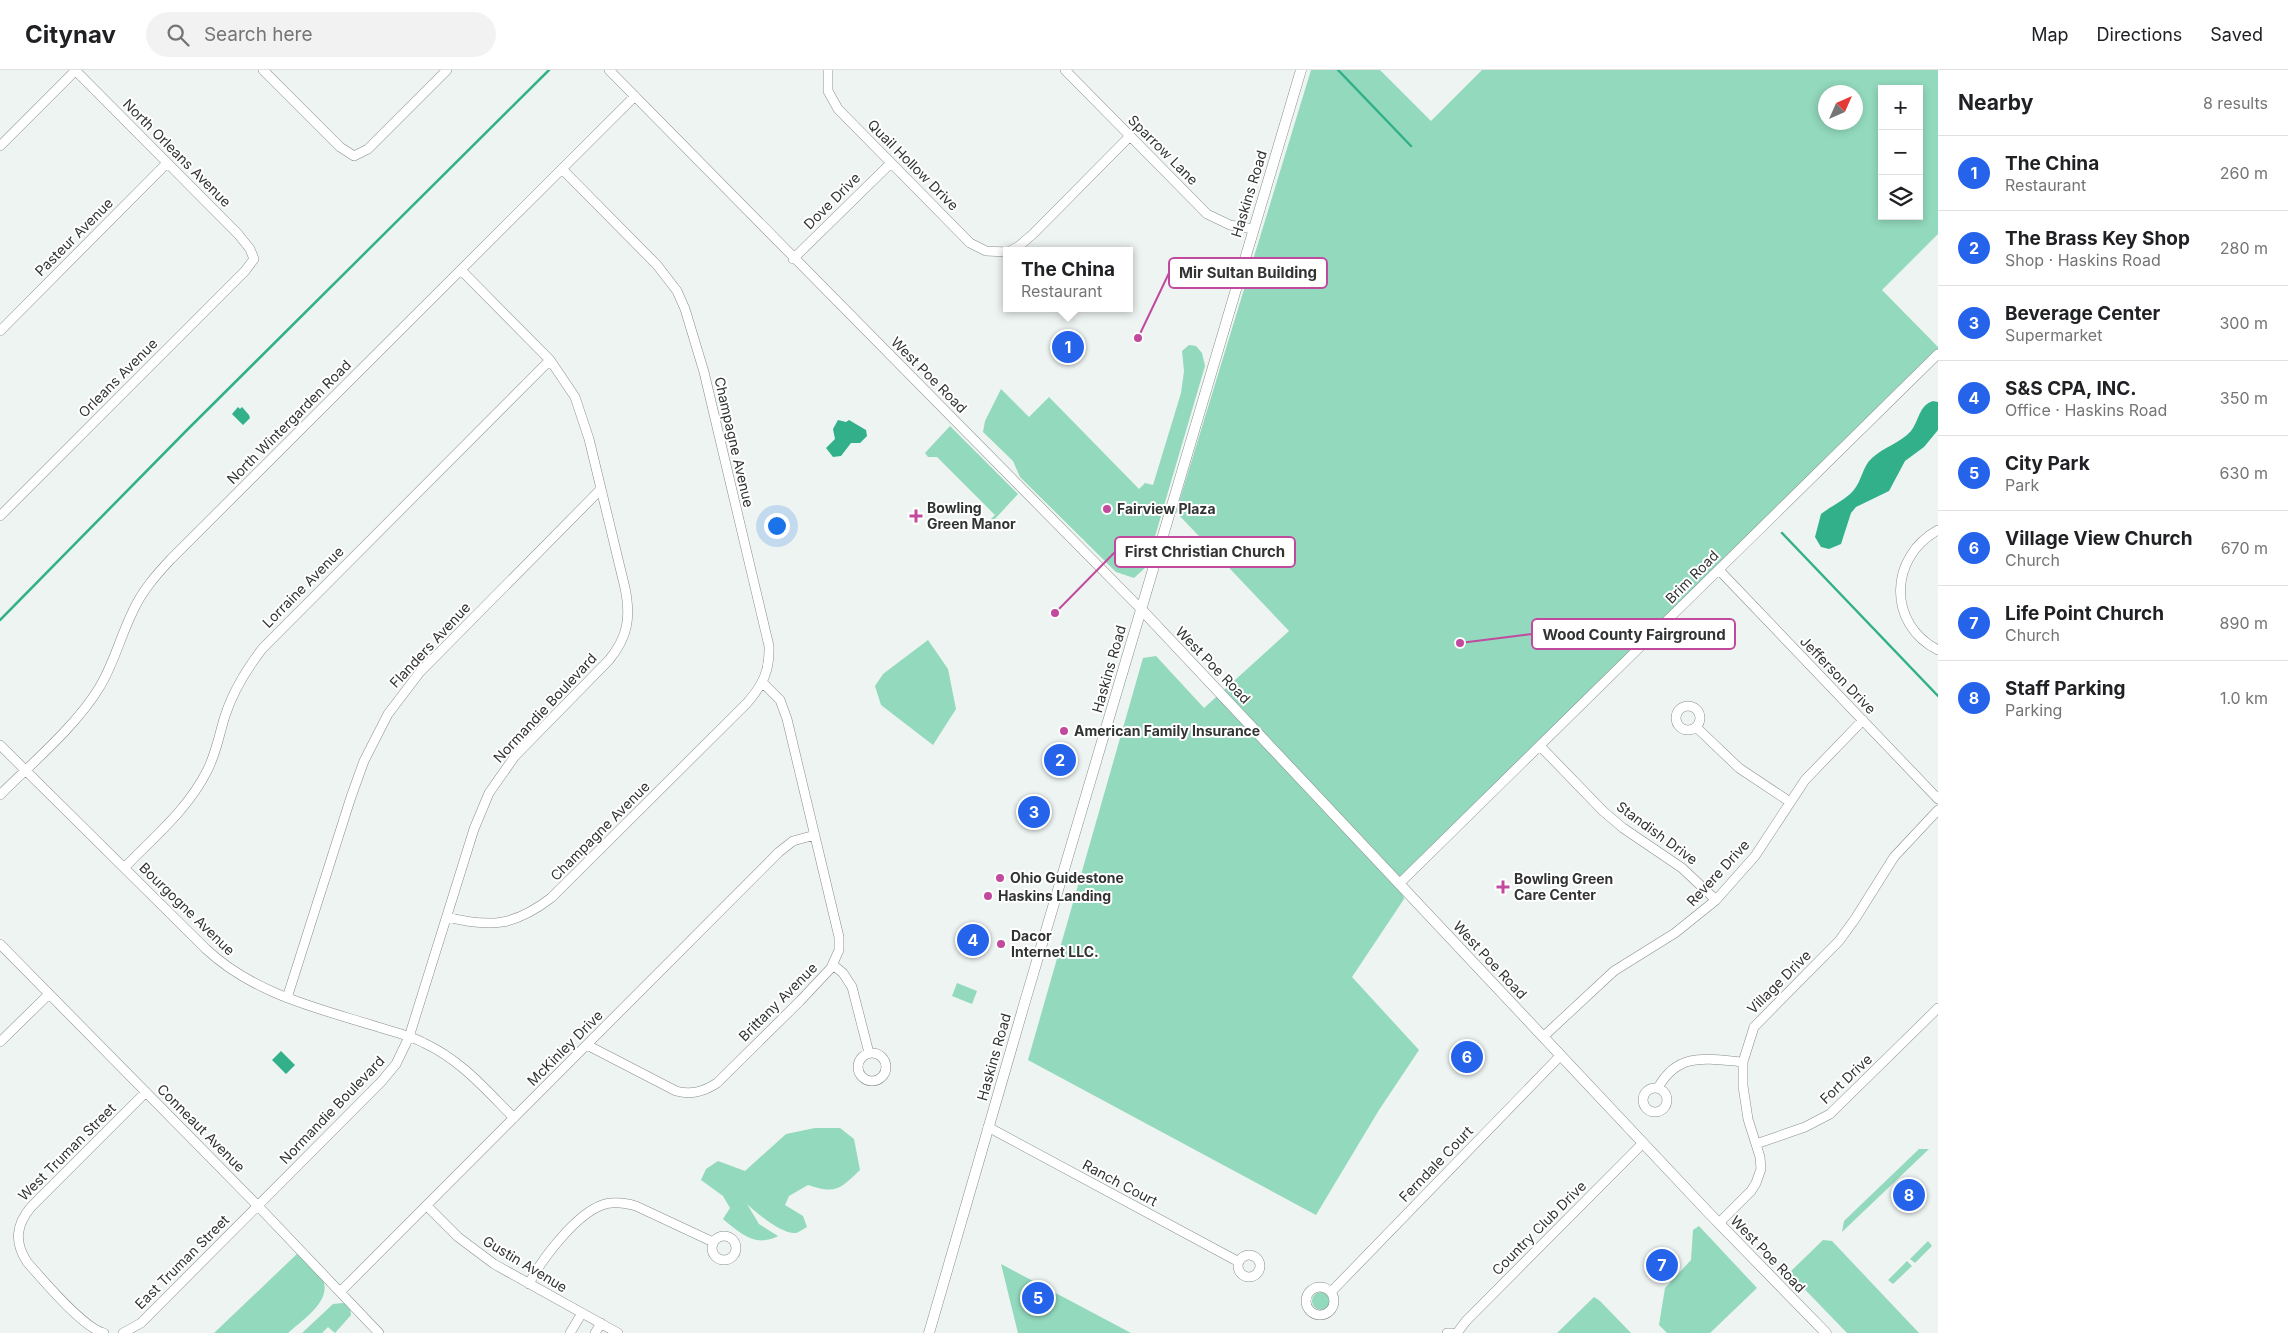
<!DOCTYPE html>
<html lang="en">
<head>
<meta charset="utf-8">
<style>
	body { margin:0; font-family:Inter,sans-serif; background:#f2f2f2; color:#202124 }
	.controls { position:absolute; right:15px; top:15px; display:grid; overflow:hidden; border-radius:0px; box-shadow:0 2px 8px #0003 }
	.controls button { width:45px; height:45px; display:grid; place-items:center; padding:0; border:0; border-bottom:1px solid #e0e0e0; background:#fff; color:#202124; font:25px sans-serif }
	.compass { position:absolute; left:1818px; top:15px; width:45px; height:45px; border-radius:50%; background:#fff; box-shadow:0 2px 8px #0003; rotate:45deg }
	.you { position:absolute; left:776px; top:455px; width:18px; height:18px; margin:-12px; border:4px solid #fff; border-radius:50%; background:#1a73e8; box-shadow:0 0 0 8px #1a73e833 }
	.badge { display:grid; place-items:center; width:32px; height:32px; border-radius:50%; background:#2563eb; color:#fff; font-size:16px; font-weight:700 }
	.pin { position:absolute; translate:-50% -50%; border:2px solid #fff; box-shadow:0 1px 5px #0006 }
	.popup { position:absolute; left:1003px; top:177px; width:130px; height:65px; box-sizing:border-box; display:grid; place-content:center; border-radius:0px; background:#fff; filter:drop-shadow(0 1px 4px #0005); font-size:16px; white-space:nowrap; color:#757577 }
	.popup b { font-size:19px; color:#202124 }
	.popup::after { content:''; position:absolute; left:50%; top:100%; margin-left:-10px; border:10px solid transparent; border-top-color:#fff }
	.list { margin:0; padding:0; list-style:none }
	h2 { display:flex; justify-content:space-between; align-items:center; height:65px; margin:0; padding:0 20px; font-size:21px }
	h2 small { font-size:16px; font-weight:400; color:#757577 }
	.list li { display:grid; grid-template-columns:32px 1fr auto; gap:15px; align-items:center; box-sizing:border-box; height:75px; padding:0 20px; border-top:1px solid #e0e0e0 }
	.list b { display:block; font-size:19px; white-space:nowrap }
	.list p { margin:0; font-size:16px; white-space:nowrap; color:#757577 }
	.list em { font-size:16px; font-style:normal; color:#757577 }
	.icon { flex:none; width:28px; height:28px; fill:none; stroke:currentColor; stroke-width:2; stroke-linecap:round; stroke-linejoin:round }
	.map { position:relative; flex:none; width:1938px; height:1263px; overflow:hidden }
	header { display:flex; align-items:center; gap:30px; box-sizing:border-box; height:70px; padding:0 25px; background:#fff; border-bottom:1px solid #e0e0e0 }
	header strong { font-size:24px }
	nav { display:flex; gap:28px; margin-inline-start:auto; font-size:18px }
	.search { width:350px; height:45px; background:#f2f2f2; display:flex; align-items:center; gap:12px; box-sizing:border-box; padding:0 18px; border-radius:28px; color:#757577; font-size:19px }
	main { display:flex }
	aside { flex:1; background:#fff }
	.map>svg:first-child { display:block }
</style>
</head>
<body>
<header>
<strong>Citynav</strong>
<div class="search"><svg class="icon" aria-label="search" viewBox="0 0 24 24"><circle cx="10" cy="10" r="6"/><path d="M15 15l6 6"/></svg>Search here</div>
<nav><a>Map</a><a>Directions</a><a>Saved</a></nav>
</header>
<main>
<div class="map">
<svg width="1938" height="1263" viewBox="0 0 1938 1263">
	<rect width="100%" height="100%" fill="#eef4f1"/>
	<!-- green -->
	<path fill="#92d9bd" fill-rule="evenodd" d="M1311,0h69l51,51 51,-51h456v164l-56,56 56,57v7l-537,529 3,16 -52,78 67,73 -40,60 -63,105 -288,-155 115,-402 13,-2 48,52 85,-77 -113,-119zM1882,19h37v127h-37zM1826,22h30v30h-30z
		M1189,275l7,1 6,7 3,13 -59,201 -12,11 -18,-6 -96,-95 -7,-16 -30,-29 2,-11 16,-32 28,28 20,-20 90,92 6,-6 8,2 28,-92 3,-22 -2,-20z
		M950,356l68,68 -25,27 -2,-2 4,-4 -58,-58h-9l-3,-4z
		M928,570l20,29 8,40 -23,36 -52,-40 -6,-19 8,-12z
		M957,913l20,8 -5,13 -20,-8z
		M815,1058h25l14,11 6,31c-21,20 -24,24 -52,15l-19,11 -4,9 18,11 4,11c-4,2 -8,5 -11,6 -15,1 -38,-19 -49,-29l12,20 19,12c-23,12 -38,-3 -55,-17l7,-11 -7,-12 -22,-16 5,-11 12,-8 27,10 41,-37z
		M1919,1079h10l-87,83 2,-11z
		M1699,1156l58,62 -47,45h-43l-8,-8 6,-37 26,-28 2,-30z
		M1823,1170l9,1 87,92h-72l-58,-60z
		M1928,1171l4,5 -17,17 -5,-4z
		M298,1183c7,8 19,16 24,25 12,22 -20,42 -34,55h-74z
		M1907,1191l5,5 -19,18 -5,-4z
		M1001,1194l130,69h-113z
		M1312 1231a9 9 0 1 1 18 0a9 9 0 1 1-18 0Z
		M1594,1227l6,4 31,32h-74z
		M343,1233l7,4 1,8 -16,18 -7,-6 -6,6h-20l31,-29z"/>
	<!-- water -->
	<path fill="#32b089" d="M1933,331l5,1v28l-14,17 -19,14 -16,30 -33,16 -5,6 -10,31 -12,5 -8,-2 -6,-10 6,-23c10,-8 23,-13 32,-23 9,-10 9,-24 19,-33 12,-11 28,-15 39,-27 8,-10 8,-26 22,-30z
		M238,337l2,2 2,-2 7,8 1,3 -7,7 -11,-11z
		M838,350l8,2 3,-2 17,10 1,6 -7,7h-9l-10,13 -8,1 -7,-9 9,-9 -2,-10z
		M281,981l14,14 -9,9 -14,-14z"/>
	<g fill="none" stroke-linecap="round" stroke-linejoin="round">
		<!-- stream -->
		<path stroke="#32b089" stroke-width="2.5" d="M1338,0l73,76
			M1782,463l156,163
			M0,550l186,-189 363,-361"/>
		<!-- minor casing -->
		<g stroke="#888d8b" stroke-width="10">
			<path id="minor" d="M263,0l77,77 14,9 14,-7 79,-79
				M609,0l531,538
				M828,0v21l10,18 132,134 16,8 21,1
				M1065,0l142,144 23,11 23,4
				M0,76l76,-76
				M1010,181l9,-5 14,-12 97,-98
				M793,189l98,-96
				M0,261l167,-168
				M0,446l245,-245 9,-12 -4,-10 -12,-15 -163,-164
				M1938,460c-49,27 -51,94 0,120
				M1719,500l219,229
				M1676 648a12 12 0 1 1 24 0a12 12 0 1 1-24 0Z
				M1696,657l43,41 51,34
				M0,675l206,204c48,45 111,59 172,78 15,5 32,8 46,16 37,17 62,47 90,75
				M1540,676l63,65 20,17 59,40 34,32
				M0,725c32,-32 76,-69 99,-107 15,-24 21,-51 34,-77 9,-20 23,-36 38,-52l464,-463
				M125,797c29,-30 63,-58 82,-96 9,-17 12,-36 18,-55 8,-25 21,-46 37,-67l288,-289
				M1400,813l538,-529
				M447,847c44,11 67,9 104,-19l196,-195c16,-18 23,-33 22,-57l-65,-274 -19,-63 -8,-18 -20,-26 -95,-96
				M0,874l258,262 121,127
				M833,895l10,8 9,14 17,66
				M287,928l64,-201 13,-36 24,-47 32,-42 181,-183
				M1543,967l71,-66 61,-38 41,-33 39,-44 50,-76 58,-60
				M0,972l49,-48
				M587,975l89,46c15,4 27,1 41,-8l83,-82 31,-33 8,-18v-13l-52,-218 -7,-19 -17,-17
				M858 997a14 14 0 1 1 28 0a14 14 0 1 1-28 0Z
				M1658,1018c20,-37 50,-29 85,-26
				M1643 1030a12 12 0 1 1 24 0a12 12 0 1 1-24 0Z
				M988,1057l251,135
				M1756,1074l49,-17 25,-13 108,-106
				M427,1136l31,31 36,27 124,69
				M1719,1153l32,-32 5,-8 5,-14 -1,-12 -12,-38 -5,-33v-24l11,-35 85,-86 16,-22 39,-62 44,-47
				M712 1178a12 12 0 1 1 24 0a12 12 0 1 1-24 0Z
				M1238 1196a11 11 0 1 1 22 0a11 11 0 1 1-22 0Z
				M529,1214c12,-24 46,-69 73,-79 11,-4 23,-2 34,1l77,36
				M1306 1231a14 14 0 1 1 28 0a14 14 0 1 1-28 0Z
				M340,1222l439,-440 14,-11 22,-6
				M1331,1222l230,-237
				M104,1263c-21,-5 -62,-54 -77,-71 -13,-20 -11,-37 4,-55l115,-115
				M123,1263l18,-10 240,-241 15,-18 13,-27 65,-208 15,-36 26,-37 94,-96c19,-23 22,-43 16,-72l-36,-149 -14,-42 -25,-37 -89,-90
				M570,1263l12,-20
				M595,1263l6,-10
				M1447,1263h5
				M1457,1263l9,-12 177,-178"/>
		</g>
		<!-- major casing -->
		<g stroke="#888d8b" stroke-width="11">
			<path id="major" d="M1140,538l567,603 119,122
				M929,1263l97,-335 275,-928"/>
		</g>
		<!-- minor -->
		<use href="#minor" stroke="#fff" stroke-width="9"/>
		<!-- major -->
		<use href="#major" stroke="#fff" stroke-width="10"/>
	</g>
	<!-- markers -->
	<g fill="#c24a9e" stroke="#fff" stroke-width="2">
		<circle cx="1107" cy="439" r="5"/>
		<path d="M913.5 438.5h5v5h5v5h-5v5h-5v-5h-5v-5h5z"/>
		<circle cx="1064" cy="661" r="5"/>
		<circle cx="1000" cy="808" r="5"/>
		<path d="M1500.5 809.5h5v5h5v5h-5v5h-5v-5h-5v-5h5z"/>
		<circle cx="988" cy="826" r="5"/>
		<circle cx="1001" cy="874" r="5"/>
	</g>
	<g text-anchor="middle" stroke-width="4" stroke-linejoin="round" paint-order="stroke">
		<!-- street labels -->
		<g font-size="14" fill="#323433" stroke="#fff">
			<text transform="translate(1163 80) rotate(45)" y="5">Sparrow Lane</text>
			<text transform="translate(177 83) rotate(45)" y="5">North Orleans Avenue</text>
			<text transform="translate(913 95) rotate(45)" y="5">Quail Hollow Drive</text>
			<text transform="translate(1249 124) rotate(-73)" y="5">Haskins Road</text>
			<text transform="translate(832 131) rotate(-45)" y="5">Dove Drive</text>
			<text transform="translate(74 167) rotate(-45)" y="5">Pasteur Avenue</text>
			<text transform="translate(929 305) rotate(45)" y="5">West Poe Road</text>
			<text transform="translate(118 308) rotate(-45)" y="5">Orleans Avenue</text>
			<text transform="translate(289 352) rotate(-45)" y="5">North Wintergarden Road</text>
			<text transform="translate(734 372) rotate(77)" y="5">Champagne Avenue</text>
			<text transform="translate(1692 507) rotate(-45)" y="5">Brim Road</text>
			<text transform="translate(303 517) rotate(-45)" y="5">Lorraine Avenue</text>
			<text transform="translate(430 575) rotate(-47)" y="5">Flanders Avenue</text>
			<text transform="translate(1213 595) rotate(46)" y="5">West Poe Road</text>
			<text transform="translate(1109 599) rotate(-74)" y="5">Haskins Road</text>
			<text transform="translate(1838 605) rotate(46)" y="5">Jefferson Drive</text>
			<text transform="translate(545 638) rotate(-47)" y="5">Normandie Boulevard</text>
			<text transform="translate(600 761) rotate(-45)" y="5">Champagne Avenue</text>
			<text transform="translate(1657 763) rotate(36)" y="5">Standish Drive</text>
			<text transform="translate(1718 803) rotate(-47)" y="5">Revere Drive</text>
			<text transform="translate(187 839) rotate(44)" y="5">Bourgogne Avenue</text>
			<text transform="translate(1490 890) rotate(47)" y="5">West Poe Road</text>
			<text transform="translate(1779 912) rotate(-45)" y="5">Village Drive</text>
			<text transform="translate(778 932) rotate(-45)" y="5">Brittany Avenue</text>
			<text transform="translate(565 978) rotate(-45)" y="5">McKinley Drive</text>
			<text transform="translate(994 987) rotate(-74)" y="5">Haskins Road</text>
			<text transform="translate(1846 1009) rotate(-43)" y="5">Fort Drive</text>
			<text transform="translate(332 1040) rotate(-46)" y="5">Normandie Boulevard</text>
			<text transform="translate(201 1058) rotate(45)" y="5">Conneaut Avenue</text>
			<text transform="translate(67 1082) rotate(-45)" y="5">West Truman Street</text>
			<text transform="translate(1436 1094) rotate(-46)" y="5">Ferndale Court</text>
			<text transform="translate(1120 1113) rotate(28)" y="5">Ranch Court</text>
			<text transform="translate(1539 1158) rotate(-45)" y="5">Country Club Drive</text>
			<text transform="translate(1768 1184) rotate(46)" y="5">West Poe Road</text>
			<text transform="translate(182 1192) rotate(-45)" y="5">East Truman Street</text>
			<text transform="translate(525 1194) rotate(31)" y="5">Gustin Avenue</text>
		</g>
		<!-- poi labels -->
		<g font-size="14" font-weight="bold" fill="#323433" stroke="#fff" text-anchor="start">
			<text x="927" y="443">Bowling<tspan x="927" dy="16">Green Manor</tspan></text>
			<text x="1117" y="444">Fairview Plaza</text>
			<text x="1074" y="666">American Family Insurance</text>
			<text x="1010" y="813">Ohio Guidestone</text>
			<text x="1514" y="814">Bowling Green<tspan x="1514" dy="16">Care Center</tspan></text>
			<text x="998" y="831">Haskins Landing</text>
			<text x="1011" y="871">Dacor<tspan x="1011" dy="16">Internet LLC.</tspan></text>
		</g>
	</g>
	<!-- callouts -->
	<path fill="none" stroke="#c24a9e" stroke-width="2" d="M1138 268L1169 203M1055 543L1115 482M1460 573L1532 564"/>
	<g fill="#c24a9e" stroke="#fff" stroke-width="2">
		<circle cx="1138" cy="268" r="5"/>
		<circle cx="1055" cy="543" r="5"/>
		<circle cx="1460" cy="573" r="5"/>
	</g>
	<g fill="#fff" stroke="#c24a9e" stroke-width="2">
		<rect x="1169" y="188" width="158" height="30" rx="5"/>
		<rect x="1115" y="467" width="180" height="30" rx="5"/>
		<rect x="1532" y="549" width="203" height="30" rx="5"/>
	</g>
	<g font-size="15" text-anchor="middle" font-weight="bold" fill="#323433">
		<text x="1248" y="208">Mir Sultan Building</text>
		<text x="1205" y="487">First Christian Church</text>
		<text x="1634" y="570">Wood County Fairground</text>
	</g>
</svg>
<div class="controls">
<button>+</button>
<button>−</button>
<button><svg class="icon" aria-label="layers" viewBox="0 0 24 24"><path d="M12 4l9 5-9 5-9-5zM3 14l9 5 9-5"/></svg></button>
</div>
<svg class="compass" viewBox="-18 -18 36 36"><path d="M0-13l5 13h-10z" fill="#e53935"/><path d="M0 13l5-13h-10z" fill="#757577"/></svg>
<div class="you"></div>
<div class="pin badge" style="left:1068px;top:277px">1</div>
<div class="popup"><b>The China</b>Restaurant</div>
<div class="pin badge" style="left:1060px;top:690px">2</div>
<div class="pin badge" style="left:1034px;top:742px">3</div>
<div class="pin badge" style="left:973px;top:870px">4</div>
<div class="pin badge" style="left:1038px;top:1228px">5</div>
<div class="pin badge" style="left:1467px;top:987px">6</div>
<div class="pin badge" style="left:1662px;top:1195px">7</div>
<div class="pin badge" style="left:1909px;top:1125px">8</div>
</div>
<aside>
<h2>Nearby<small>8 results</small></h2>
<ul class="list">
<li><span class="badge">1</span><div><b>The China</b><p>Restaurant</p></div><em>260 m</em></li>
<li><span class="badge">2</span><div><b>The Brass Key Shop</b><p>Shop · Haskins Road</p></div><em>280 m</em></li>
<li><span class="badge">3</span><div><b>Beverage Center</b><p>Supermarket</p></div><em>300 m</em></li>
<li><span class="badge">4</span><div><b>S&amp;S CPA, INC.</b><p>Office · Haskins Road</p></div><em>350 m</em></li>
<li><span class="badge">5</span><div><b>City Park</b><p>Park</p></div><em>630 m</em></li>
<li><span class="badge">6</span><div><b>Village View Church</b><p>Church</p></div><em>670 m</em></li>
<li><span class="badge">7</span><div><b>Life Point Church</b><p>Church</p></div><em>890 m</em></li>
<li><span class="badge">8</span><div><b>Staff Parking</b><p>Parking</p></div><em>1.0 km</em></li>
</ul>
</aside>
</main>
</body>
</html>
